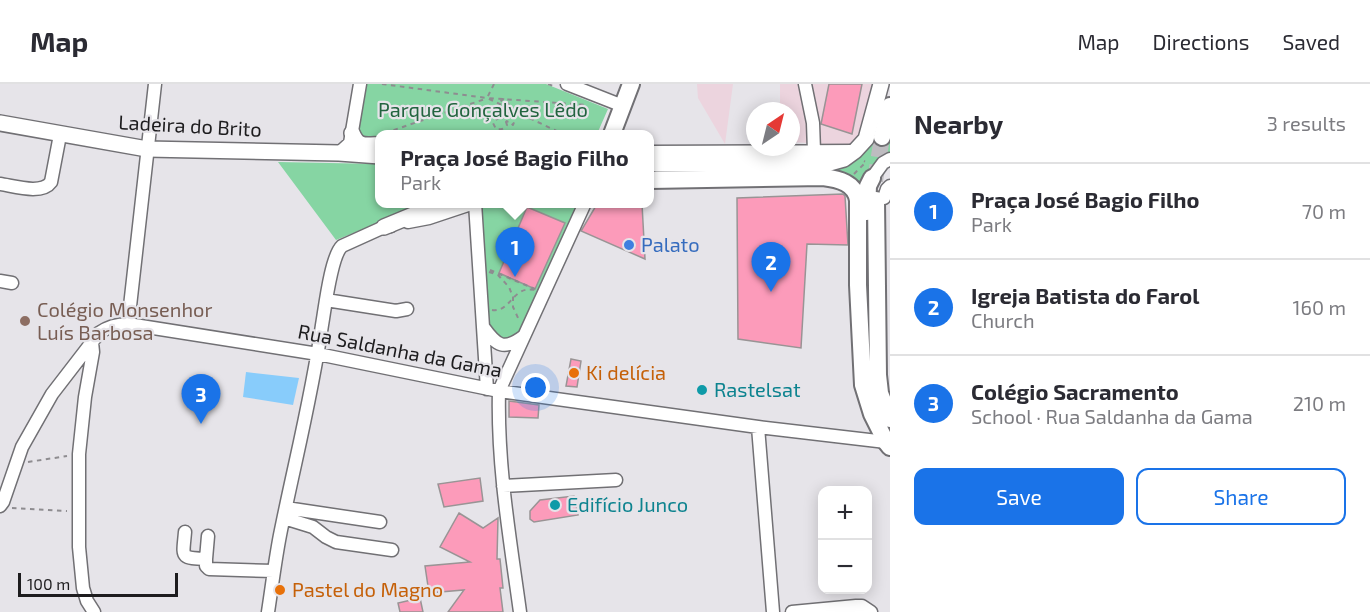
<!DOCTYPE html>
<html lang="en">
<head>
<meta charset="utf-8">
<style>
	body { margin:0; font-family:"Exo 2",sans-serif; background:#f7f7f7; color:#2b2b33 }
	.controls { position:absolute; right:18px; bottom:18px; display:grid; overflow:hidden; border-radius:12px; box-shadow:0 3px 15px #0003 }
	.controls button { width:54px; height:54px; display:grid; place-items:center; padding:0; border:0; border-bottom:2px solid #e1e1e2; background:#fff; color:#2b2b33; font:30px sans-serif }
	.compass { position:absolute; left:746px; top:18px; width:54px; height:54px; border-radius:50%; background:#fff; box-shadow:0 3px 15px #0003; rotate:35deg }
	.scale { position:absolute; left:18px; bottom:15px; width:160px; box-sizing:border-box; padding-left:6px; border:3px solid #1d1c1e; border-top:0; font-size:16px; line-height:21px; white-space:nowrap; color:#1d1c1e; -webkit-text-stroke:4px #e6e4e9; paint-order:stroke }
	.you { position:absolute; left:536px; top:304px; width:21px; height:21px; margin:-15px; border:4px solid #fff; border-radius:50%; background:#1a73e8; box-shadow:0 0 0 9px #1a73e833 }
	.badge { display:grid; place-items:center; width:39px; height:39px; border-radius:50%; background:#1a73e8; color:#fff; font-size:20px; font-weight:700 }
	.pin { position:absolute; translate:-50% -50px; filter:drop-shadow(0 2px 3px #0008) }
	.pin::after { content:''; position:absolute; top:32px; width:21px; height:18px; background:inherit; clip-path:polygon(0 0,100% 0,50% 100%) }
	.popup { position:absolute; left:375px; top:46px; width:279px; height:78px; box-sizing:border-box; display:grid; place-content:center; border-radius:12px; background:#fff; filter:drop-shadow(0 2px 4px #0005); font-size:20px; white-space:nowrap; color:#7c7c81 }
	.popup b { font-size:22px; color:#2b2b33 }
	.popup::after { content:''; position:absolute; left:50%; top:100%; margin-left:-12px; border:12px solid transparent; border-top-color:#fff }
	.list { margin:0; padding:0; list-style:none }
	h2 { display:flex; justify-content:space-between; align-items:center; height:78px; margin:0; padding:0 24px; font-size:26px }
	h2 small { font-size:20px; font-weight:400; color:#7c7c81 }
	.list li { display:grid; grid-template-columns:39px 1fr auto; gap:18px; align-items:center; box-sizing:border-box; height:96px; padding:0 24px; border-top:2px solid #e1e1e2 }
	.list b { display:block; font-size:22px; white-space:nowrap }
	.list p { margin:0; font-size:20px; white-space:nowrap; color:#7c7c81 }
	.list em { font-size:20px; font-style:normal; color:#7c7c81 }
	.actions { display:flex; gap:12px; padding:18px 24px }
	.actions a { flex:1; padding:14px 0; border:2px solid #1a73e8; border-radius:12px; text-align:center; font-size:21px; color:#1a73e8 }
	.actions .main { background:#1a73e8; color:#fff }
	.map { position:relative; flex:none; width:890px; height:528px; overflow:hidden }
	header { display:flex; align-items:center; gap:36px; box-sizing:border-box; height:84px; padding:0 30px; background:#fff; border-bottom:2px solid #e1e1e2 }
	header strong { font-size:28px }
	nav { display:flex; gap:33px; margin-inline-start:auto; font-size:21px }
	main { display:flex }
	aside { flex:1; background:#fff }
	.map>svg:first-child { display:block }
</style>
</head>
<body>
<header>
<strong>Map</strong>
<nav><a>Map</a><a>Directions</a><a>Saved</a></nav>
</header>
<main>
<div class="map">
<svg width="890" height="528" viewBox="0 0 890 528">
	<rect width="100%" height="100%" fill="#e6e4e9"/>
	<!-- commercial -->
	<path fill="#ecd4de" d="M697,0h36l-8,60 -27,-46z
		M780,0h101l-22,62 -68,-4v-31h-11z"/>
	<!-- green -->
	<path fill="#86d5a3" d="M361,0h185l62,25 -11,25h-217v9l-30,-9z
		M877,49l13,2v22l-28,36 -33,-22 25,-9 8,-9z
		M278,78l102,2v39l46,1 -90,36z
		M482,119l98,1 -54,124 -11,9 -16,5 -10,-13 -12,-125z"/>
	<!-- water -->
	<path fill="#88ccfb" d="M246,288l53,6 -6,27 -50,-8z"/>
	<!-- building -->
	<path fill="#fc9bba" stroke="#999495" stroke-width="1.5" d="M829,0h33l-10,50 -31,-10z
		M843,110l2,2 3,49 -41,-1 -6,104 -63,-9 -1,-141z
		M597,120h45l3,55 -64,-28z
		M527,123l38,16 -30,66 -36,-16z
		M571,275l10,2 -4,26 -11,-1z
		M509,317l30,4 -1,13 -29,-1z
		M480,394l3,23 -39,6 -6,-23z
		M574,412l4,19 -44,7 -4,-3v-8l10,-11z
		M459,429l24,15 15,-10 -1,41h3l3,29h-3l3,24h-55l16,-22 -35,3 -4,-27 45,-4 -30,-15z
		M420,514l3,14h-23l-2,-9z"/>
	<g fill="none" stroke-linecap="round" stroke-linejoin="round">
		<!-- highway-tunnel -->
		<path stroke="#bebcc0" stroke-width="16" stroke-dasharray="16 8" stroke-linecap="butt" d="M875,97l7,-44"/>
		<!-- minor casing -->
		<g stroke="#717074" stroke-width="15">
			<path id="minor" d="M567,0l56,22
				M805,0l8,39 1,28
				M650,68l205,-1
				M339,69l11,-10 10,-59
				M872,94l11,-15 7,-4
				M0,100c14,2 42,11 51,-2l9,-47
				M884,114l3,-9 3,-3
				M475,119l12,186
				M408,138l21,-4 45,-15
				M0,197l12,2
				M326,216l70,11 11,-2
				M128,240l27,-240
				M484,244c13,18 20,23 40,8
				M92,258l1,10 -8,45 -6,57v93l4,41 4,13 7,11
				M758,343l15,185
				M503,402l113,-6
				M0,422l3,-4 19,-55 30,-53 47,-61c10,-7 18,-9 29,-9l190,30 181,37 259,36 128,15
				M286,424l94,14
				M284,434l29,9 13,10 10,5 56,8
				M185,448c-2,25 -6,26 21,27v7l3,3 65,2
				M206,475l2,-23
				M268,528c4,-26 7,-51 12,-77 14,-70 32,-139 42,-210 3,-17 9,-69 20,-79l42,-19 7,-1
				M520,528c-10,-73 -23,-147 -21,-221l86,-188
				M792,528l64,-6h6l9,6"/>
		</g>
		<!-- major casing -->
		<g stroke="#717074" stroke-width="18">
			<path id="major" d="M0,39l147,26 192,4 41,3
				M352,49c7,16 13,11 28,12
				M656,80h170l18,-5 11,-8 11,-12 15,-55
				M384,143l58,-24"/>
		</g>
		<!-- highway casing -->
		<g stroke="#717074" stroke-width="20">
			<path id="highway" d="M612,50l19,-50
				M882,53l8,-31
				M650,96l173,-3c16,2 32,6 35,23v85l5,100 9,29 14,28 4,5
				M876,116l2,175 2,18 10,26
				M867,128l1,-26 4,-8"/>
		</g>
		<!-- path -->
		<path stroke="#8e8c90" stroke-width="2" stroke-dasharray="4.5 4.5" stroke-linecap="butt" d="M382,0l105,14 76,36
			M494,0l-7,14 100,7
			M548,0l8,3
			M512,31l2,1 1,4 -2,5 -4,-4 -3,1z
			M499,33l2,-6 -3,-3 1,-5 4,-4 3,2 3,4 -3,6 -2,1 -3,-1
			M499,33l6,2 2,6c-3,4 -6,5 -11,4l-3,-6z
			M385,49l100,-34
			M854,90l12,-12 -2,-1
			M490,186l45,19
			M489,188l9,3 11,12 4,10v10l6,13
			M492,226c19,3 20,-25 43,-20
			M28,378l39,-6
			M12,424l55,3"/>
		<!-- minor -->
		<use href="#minor" stroke="#fff" stroke-width="12"/>
		<!-- major -->
		<use href="#major" stroke="#fff" stroke-width="15"/>
		<!-- highway -->
		<use href="#highway" stroke="#fff" stroke-width="16"/>
	</g>
	<!-- markers -->
	<circle fill="#3f7fe0" stroke="#e6e4e9" stroke-width="2" cx="629" cy="161" r="6"/>
	<circle fill="#8d6e63" stroke="#e6e4e9" stroke-width="2" cx="25" cy="237" r="6"/>
	<g fill="#e8710a" stroke="#e6e4e9" stroke-width="2">
		<circle cx="574" cy="289" r="6"/>
		<circle cx="280" cy="506" r="6"/>
	</g>
	<g fill="#0f9aa8" stroke="#e6e4e9" stroke-width="2">
		<circle cx="702" cy="306" r="6"/>
		<circle cx="555" cy="421" r="6"/>
	</g>
	<g text-anchor="middle" stroke-width="4.5" stroke-linejoin="round" paint-order="stroke">
		<!-- park labels -->
		<g font-size="20" fill="#22643f" stroke="#e6e4e9">
			<text x="483" y="33">Parque Gonçalves Lêdo</text>
		</g>
		<!-- street labels -->
		<g font-size="20" fill="#1d1c1e" stroke="#e6e4e9">
			<text transform="translate(190 42) rotate(3)" y="7">Ladeira do Brito</text>
			<text transform="translate(400 267) rotate(11)" y="7">Rua Saldanha da Gama</text>
		</g>
		<!-- shop labels -->
		<g font-size="20" fill="#366cbe" stroke="#e6e4e9" text-anchor="start">
			<text x="641" y="168">Palato</text>
		</g>
		<!-- education labels -->
		<g font-size="20" fill="#785e54" stroke="#e6e4e9" text-anchor="start">
			<text x="37" y="233">Colégio Monsenhor<tspan x="37" dy="23">Luís Barbosa</tspan></text>
		</g>
		<!-- food labels -->
		<g font-size="20" fill="#c56008" stroke="#e6e4e9" text-anchor="start">
			<text x="586" y="296">Ki delícia</text>
			<text x="292" y="513">Pastel do Magno</text>
		</g>
		<!-- culture labels -->
		<g font-size="20" fill="#0d838f" stroke="#e6e4e9" text-anchor="start">
			<text x="714" y="313">Rastelsat</text>
			<text x="567" y="428">Edifício Junco</text>
		</g>
	</g>
</svg>
<div class="controls">
<button>+</button>
<button>−</button>
</div>
<svg class="compass" viewBox="-18 -18 36 36"><path d="M0-13l5 13h-10z" fill="#e53935"/><path d="M0 13l5-13h-10z" fill="#7c7c81"/></svg>
<div class="scale">100 m</div>
<div class="you"></div>
<div class="pin badge" style="left:515px;top:193px">1</div>
<div class="popup"><b>Praça José Bagio Filho</b>Park</div>
<div class="pin badge" style="left:771px;top:208px">2</div>
<div class="pin badge" style="left:201px;top:340px">3</div>
</div>
<aside>
<h2>Nearby<small>3 results</small></h2>
<ul class="list">
<li><span class="badge">1</span><div><b>Praça José Bagio Filho</b><p>Park</p></div><em>70 m</em></li>
<li><span class="badge">2</span><div><b>Igreja Batista do Farol</b><p>Church</p></div><em>160 m</em></li>
<li><span class="badge">3</span><div><b>Colégio Sacramento</b><p>School · Rua Saldanha da Gama</p></div><em>210 m</em></li>
</ul>
<div class="actions"><a class="main">Save</a><a>Share</a></div>
</aside>
</main>
</body>
</html>
